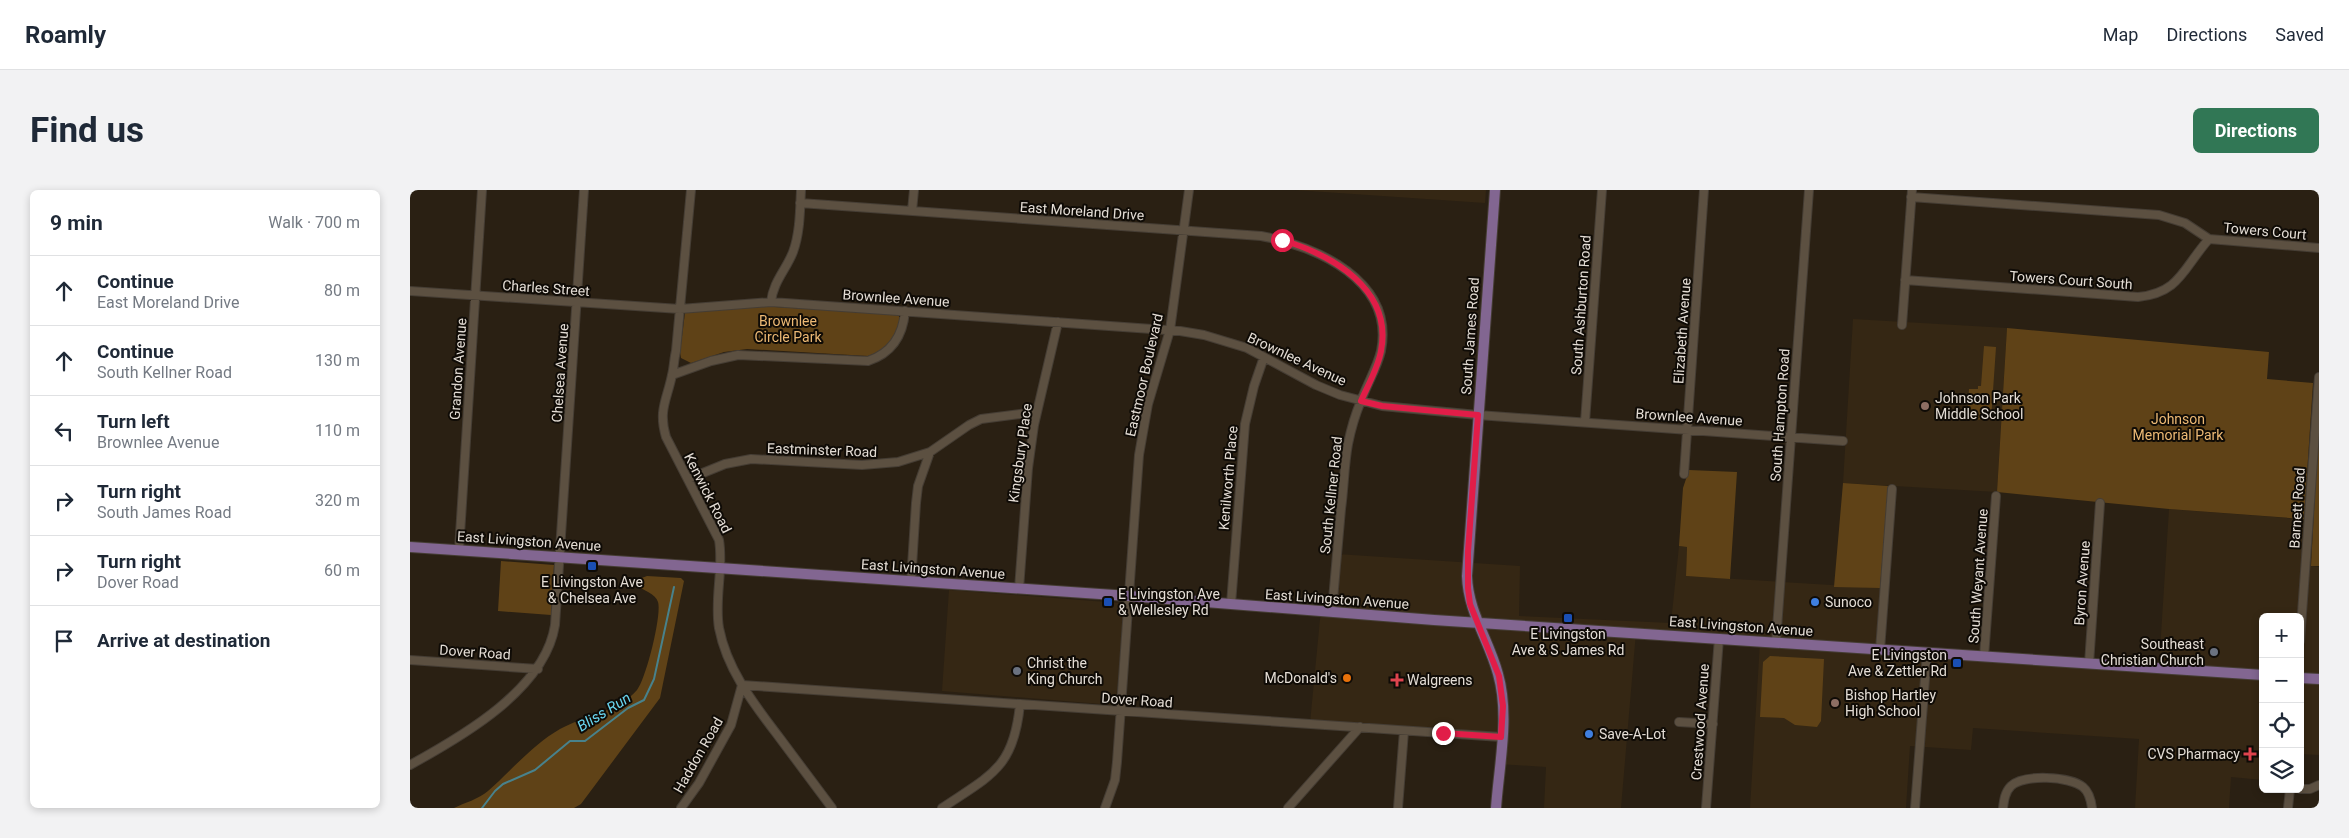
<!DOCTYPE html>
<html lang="en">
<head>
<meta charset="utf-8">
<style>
	body { margin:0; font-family:Roboto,sans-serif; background:#f2f2f3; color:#1f2937 }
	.controls { position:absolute; right:15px; bottom:15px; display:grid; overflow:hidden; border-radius:8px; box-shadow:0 2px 8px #0003 }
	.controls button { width:45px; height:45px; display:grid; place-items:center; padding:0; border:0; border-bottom:1px solid #e0e1e3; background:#fff; color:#1f2937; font:25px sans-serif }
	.stop { position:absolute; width:15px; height:15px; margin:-11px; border:4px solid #e11d48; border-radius:50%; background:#fff }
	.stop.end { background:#e11d48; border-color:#fff; box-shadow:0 1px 5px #0008 }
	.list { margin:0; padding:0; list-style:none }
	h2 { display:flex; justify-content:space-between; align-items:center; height:65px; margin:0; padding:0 20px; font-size:21px }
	h2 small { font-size:16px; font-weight:400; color:#747a83 }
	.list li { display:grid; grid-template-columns:32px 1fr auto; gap:15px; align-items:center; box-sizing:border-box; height:70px; padding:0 20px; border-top:1px solid #e0e1e3 }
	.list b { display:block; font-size:19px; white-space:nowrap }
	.list p { margin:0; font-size:16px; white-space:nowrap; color:#747a83 }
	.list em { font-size:16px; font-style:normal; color:#747a83 }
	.icon { flex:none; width:28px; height:28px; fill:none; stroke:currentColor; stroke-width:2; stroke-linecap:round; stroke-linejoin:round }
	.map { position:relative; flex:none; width:1909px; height:618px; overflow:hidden; border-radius:8px }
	header { display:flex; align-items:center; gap:30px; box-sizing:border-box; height:70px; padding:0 25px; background:#fff; border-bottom:1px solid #e0e1e3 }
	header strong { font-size:24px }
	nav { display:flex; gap:28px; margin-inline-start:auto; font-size:18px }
	.intro { display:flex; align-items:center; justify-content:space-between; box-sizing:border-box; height:120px; padding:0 30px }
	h1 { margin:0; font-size:35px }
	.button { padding:12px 22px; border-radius:8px; background:#317755; color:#fff; font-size:18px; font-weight:700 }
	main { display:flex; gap:30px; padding:0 30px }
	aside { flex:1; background:#fff; border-radius:8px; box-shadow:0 2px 8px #0003 }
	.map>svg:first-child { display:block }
</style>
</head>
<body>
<header>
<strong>Roamly</strong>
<nav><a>Map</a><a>Directions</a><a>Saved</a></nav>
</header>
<div class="intro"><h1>Find us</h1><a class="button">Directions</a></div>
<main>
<aside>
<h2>9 min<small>Walk · 700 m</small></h2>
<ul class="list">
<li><svg class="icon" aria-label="ahead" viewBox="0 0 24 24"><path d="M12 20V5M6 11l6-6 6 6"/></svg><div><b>Continue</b><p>East Moreland Drive</p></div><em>80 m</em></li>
<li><svg class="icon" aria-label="ahead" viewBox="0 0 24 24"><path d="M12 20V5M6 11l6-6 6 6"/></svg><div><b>Continue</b><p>South Kellner Road</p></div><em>130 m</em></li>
<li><svg class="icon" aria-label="left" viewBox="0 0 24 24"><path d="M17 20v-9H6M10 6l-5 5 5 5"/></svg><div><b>Turn left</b><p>Brownlee Avenue</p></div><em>110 m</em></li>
<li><svg class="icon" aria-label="right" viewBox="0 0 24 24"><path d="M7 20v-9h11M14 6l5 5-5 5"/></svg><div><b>Turn right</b><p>South James Road</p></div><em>320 m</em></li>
<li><svg class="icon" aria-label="right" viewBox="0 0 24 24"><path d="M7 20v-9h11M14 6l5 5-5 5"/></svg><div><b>Turn right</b><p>Dover Road</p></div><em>60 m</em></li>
<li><svg class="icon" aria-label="arrive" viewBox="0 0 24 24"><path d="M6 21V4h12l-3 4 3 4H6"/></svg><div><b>Arrive at destination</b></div></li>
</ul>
</aside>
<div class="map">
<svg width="1909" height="618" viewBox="0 0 1909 618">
	<rect width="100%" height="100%" fill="#2a2013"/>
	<!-- built -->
	<path fill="#352714" d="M885,0h191l-1,13z
		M1443,129l154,9 -10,164 -154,-9z
		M1759,319l144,11 -2,46 8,1v188l-19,-1v-137h-37v163l-32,-3 -2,31h-94l4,-69 -166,-11 -2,22 -61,-4 -4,62h-156l10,-166 -124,-10 -15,176h-77l2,-41 -47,-3 2,-29 -191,-12 11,-114 11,1 5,-56 183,12 -1,50 152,7 8,-77 8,1 -1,29 194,12 -5,69 41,3 2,-9 241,15z
		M539,400l170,13 5,3 -8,96 -2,3 -172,-14z"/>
	<!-- green -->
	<path fill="#5f4217" d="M348,116l140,8 2,5c-3,19 -14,31 -32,37l-121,-7 -23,3 -33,11 -10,-5 -1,-6 5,-39z
		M1597,138l262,24 -2,27 46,4 -9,136 -135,-10 -172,-17z
		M1574,156l12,1 -5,73 -24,-1 2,-30h9v-3h3z
		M1908,249h1v127h-8z
		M1279,280l48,2 -7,107 -44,-3 1,-29 -8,-1 4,-58z
		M1433,293l45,3 -8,102 -46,-1z
		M91,371l53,4 -3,50 -53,-4z
		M237,386l34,2 3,3 -24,117 -79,106 -7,4h-120c10,-5 25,-9 34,-17 23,-20 44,-46 72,-62 24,-13 59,-18 77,-39 9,-11 25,-75 21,-88 -2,-8 -15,-12 -21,-16l2,-7z
		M1360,466l54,3 -3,62 -4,6 -22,-2 -11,-7 -24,-1 3,-55z"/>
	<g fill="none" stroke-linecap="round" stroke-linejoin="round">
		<!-- stream -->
		<path stroke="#48828c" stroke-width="2" d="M72,618l13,-17 8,-7 32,-14 35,-29h15l43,-33 16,-8 10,-21 20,-92"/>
		<!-- minor casing -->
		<g stroke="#453d34" stroke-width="10">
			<path id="minor" d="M281,0l-15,161c-2,8 -2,16 -4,24 -5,25 -14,35 -6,62l53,103c5,29 -5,58 0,88 8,42 35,76 60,109 18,24 35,47 53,71
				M1501,7l248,18 26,8 24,16
				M390,13l461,33c56,10 134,45 120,115 -4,17 -14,33 -20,50 -6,14 -10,28 -13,43 -4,22 -4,44 -7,65 -3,34 -6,68 -9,102
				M502,21l2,-21
				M1799,49l110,9
				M1495,90l233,17c42,-4 45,-29 71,-58
				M0,101l270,18 91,-7 409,29 24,4 43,13 69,37 24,10 42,11 96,9 365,26
				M361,112c2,-20 15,-32 22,-50 7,-19 7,-41 8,-62
				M1492,135l10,-135
				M262,185l39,-14 27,-6 130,6c24,-8 35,-25 37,-50
				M1175,232l17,-232
				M1274,284l20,-284
				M278,289l37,-15 26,-5 111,6 36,-3 32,-10 39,-27 12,-6 55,-7
				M49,360l23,-360
				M501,392l5,-79 2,-17 12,-34
				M609,399l9,-121 6,-43 24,-103
				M821,414l14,-180 9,-38 10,-29
				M1890,451l19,-264
				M1366,452l33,-452
				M1470,460l12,-161
				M1574,467l12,-161
				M0,470l128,9
				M1679,474l11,-161
				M1269,532l34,2
				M0,575c53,-29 135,-76 145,-140l29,-435
				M1890,599h10l9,-4
				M271,618l18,-25 32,-58 11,-40 759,52
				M532,618c49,-33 72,-40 78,-104
				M695,618l10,-28 2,-18 22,-307 9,-51 22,-74 19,-140
				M878,618l72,-81
				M988,618l6,-77
				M1296,618l13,-170
				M1505,618l12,-155
				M1593,618c1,-8 2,-16 8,-22 12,-12 59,-10 72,1 6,5 8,13 9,21
				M1878,618l2,-19"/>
		</g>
		<!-- major casing -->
		<g stroke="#453d34" stroke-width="12">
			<path id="major" d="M1085,0l-28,386c1,36 22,64 31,98 12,42 1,91 -2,134
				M0,357l719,49 305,24 829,55
				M1890,488l19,1"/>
		</g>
		<!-- minor -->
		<use href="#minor" stroke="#5c5041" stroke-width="8"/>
		<!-- major -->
		<use href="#major" stroke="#826691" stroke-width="10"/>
	</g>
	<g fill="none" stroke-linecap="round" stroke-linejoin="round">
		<!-- route -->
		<path stroke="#e11d48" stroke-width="6" d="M872,50c50,15 111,49 99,111 -3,17 -13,34 -20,50l21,5 96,9 -10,137v36l2,16 29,72 4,30 -2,31 -58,-4"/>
	</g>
	<!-- markers -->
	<g fill="#8d6e63" stroke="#0f0b06" stroke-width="2">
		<circle cx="1515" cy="216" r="5"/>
		<circle cx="1425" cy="513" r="5"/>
	</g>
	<g fill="#1a4fb4" stroke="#0f0b06" stroke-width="2">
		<rect x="177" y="371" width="10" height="10" rx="2.5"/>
		<rect x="693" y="407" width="10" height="10" rx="2.5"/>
		<rect x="1153" y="423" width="10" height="10" rx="2.5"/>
		<rect x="1542" y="468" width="10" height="10" rx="2.5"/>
	</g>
	<g fill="#3f7fe0" stroke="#0f0b06" stroke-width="2">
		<circle cx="1405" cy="412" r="5"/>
		<circle cx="1179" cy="544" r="5"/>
	</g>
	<g fill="#6b7280" stroke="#0f0b06" stroke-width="2">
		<circle cx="1804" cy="462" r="5"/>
		<circle cx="607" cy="481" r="5"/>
	</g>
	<circle fill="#e8710a" stroke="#0f0b06" stroke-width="2" cx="937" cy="488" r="5"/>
	<g fill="#e0444e" stroke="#0f0b06" stroke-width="2">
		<path d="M984.5 482.5h5v5h5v5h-5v5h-5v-5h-5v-5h5z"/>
		<path d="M1837.5 556.5h5v5h5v5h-5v5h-5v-5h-5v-5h5z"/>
	</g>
	<g text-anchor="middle" stroke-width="4" stroke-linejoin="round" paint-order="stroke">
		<!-- street labels -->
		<g font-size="14" fill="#e4ddd5" stroke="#0f0b06">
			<text transform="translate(672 21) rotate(4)" y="5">East Moreland Drive</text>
			<text transform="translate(1855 41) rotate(5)" y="5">Towers Court</text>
			<text transform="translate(1661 90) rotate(4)" y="5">Towers Court South</text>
			<text transform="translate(136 98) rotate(4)" y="5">Charles Street</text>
			<text transform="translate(486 108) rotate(4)" y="5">Brownlee Avenue</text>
			<text transform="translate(1171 115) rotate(-86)" y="5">South Ashburton Road</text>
			<text transform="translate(1272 141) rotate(-86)" y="5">Elizabeth Avenue</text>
			<text transform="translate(1060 146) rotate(-86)" y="5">South James Road</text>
			<text transform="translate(887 169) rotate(25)" y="5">Brownlee Avenue</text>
			<text transform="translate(48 179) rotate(-86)" y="5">Grandon Avenue</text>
			<text transform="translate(150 183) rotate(-86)" y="5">Chelsea Avenue</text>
			<text transform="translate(734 185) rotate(-77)" y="5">Eastmoor Boulevard</text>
			<text transform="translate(1370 225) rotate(-86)" y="5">South Hampton Road</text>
			<text transform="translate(1279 227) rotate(4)" y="5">Brownlee Avenue</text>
			<text transform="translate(412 260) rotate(2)" y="5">Eastminster Road</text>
			<text transform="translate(610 263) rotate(-82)" y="5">Kingsbury Place</text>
			<text transform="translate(818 288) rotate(-85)" y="5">Kenilworth Place</text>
			<text transform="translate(298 303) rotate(63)" y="5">Kenwick Road</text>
			<text transform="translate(921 305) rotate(-84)" y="5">South Kellner Road</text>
			<text transform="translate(1887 318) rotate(-86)" y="5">Barnett Road</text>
			<text transform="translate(119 351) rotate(4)" y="5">East Livingston Avenue</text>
			<text transform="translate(523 379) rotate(4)" y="5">East Livingston Avenue</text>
			<text transform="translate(1568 386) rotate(-86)" y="5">South Weyant Avenue</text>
			<text transform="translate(1672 393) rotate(-86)" y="5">Byron Avenue</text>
			<text transform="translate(927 409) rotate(4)" y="5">East Livingston Avenue</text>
			<text transform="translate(1331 436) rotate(4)" y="5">East Livingston Avenue</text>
			<text transform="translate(65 462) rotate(4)" y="5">Dover Road</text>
			<text transform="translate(727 510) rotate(4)" y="5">Dover Road</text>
			<text transform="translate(1290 532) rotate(-86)" y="5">Crestwood Avenue</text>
			<text transform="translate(288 565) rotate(-60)" y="5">Haddon Road</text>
		</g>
		<!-- park labels -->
		<g font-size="14" fill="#eeba75" stroke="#0f0b06">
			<text x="378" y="136">Brownlee<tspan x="378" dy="16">Circle Park</tspan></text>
			<text x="1768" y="234">Johnson<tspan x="1768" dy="16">Memorial Park</tspan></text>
		</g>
		<!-- poi labels -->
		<g font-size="14" fill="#e4ddd5" stroke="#0f0b06" text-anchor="start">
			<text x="1525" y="213">Johnson Park<tspan x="1525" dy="16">Middle School</tspan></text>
			<text x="182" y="397" text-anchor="middle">E Livingston Ave<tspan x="182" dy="16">&amp; Chelsea Ave</tspan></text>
			<text x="708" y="409">E Livingston Ave<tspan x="708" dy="16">&amp; Wellesley Rd</tspan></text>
			<text x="1415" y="417">Sunoco</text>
			<text x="1158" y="449" text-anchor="middle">E Livingston<tspan x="1158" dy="16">Ave &amp; S James Rd</tspan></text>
			<text x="1794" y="459" text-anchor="end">Southeast<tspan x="1794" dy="16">Christian Church</tspan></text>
			<text x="1537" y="470" text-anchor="end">E Livingston<tspan x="1537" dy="16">Ave &amp; Zettler Rd</tspan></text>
			<text x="617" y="478">Christ the<tspan x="617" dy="16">King Church</tspan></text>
			<text x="927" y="493" text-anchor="end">McDonald's</text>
			<text x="997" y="495">Walgreens</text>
			<text x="1435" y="510">Bishop Hartley<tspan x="1435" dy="16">High School</tspan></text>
			<text x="1189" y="549">Save-A-Lot</text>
			<text x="1830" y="569" text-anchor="end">CVS Pharmacy</text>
		</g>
		<!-- water labels -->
		<g font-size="15" font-style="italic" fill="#69d5ef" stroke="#0f0b06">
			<text transform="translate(194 522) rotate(-32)" y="5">Bliss Run</text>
		</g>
	</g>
</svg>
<div class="controls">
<button>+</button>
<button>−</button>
<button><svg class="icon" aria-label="locate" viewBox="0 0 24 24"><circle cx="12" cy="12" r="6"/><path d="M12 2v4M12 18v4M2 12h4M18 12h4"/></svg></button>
<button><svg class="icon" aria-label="layers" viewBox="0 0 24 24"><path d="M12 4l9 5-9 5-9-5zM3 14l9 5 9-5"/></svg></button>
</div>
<div class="stop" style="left:872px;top:50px"></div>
<div class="stop end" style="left:1033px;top:543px"></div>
</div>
</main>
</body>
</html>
